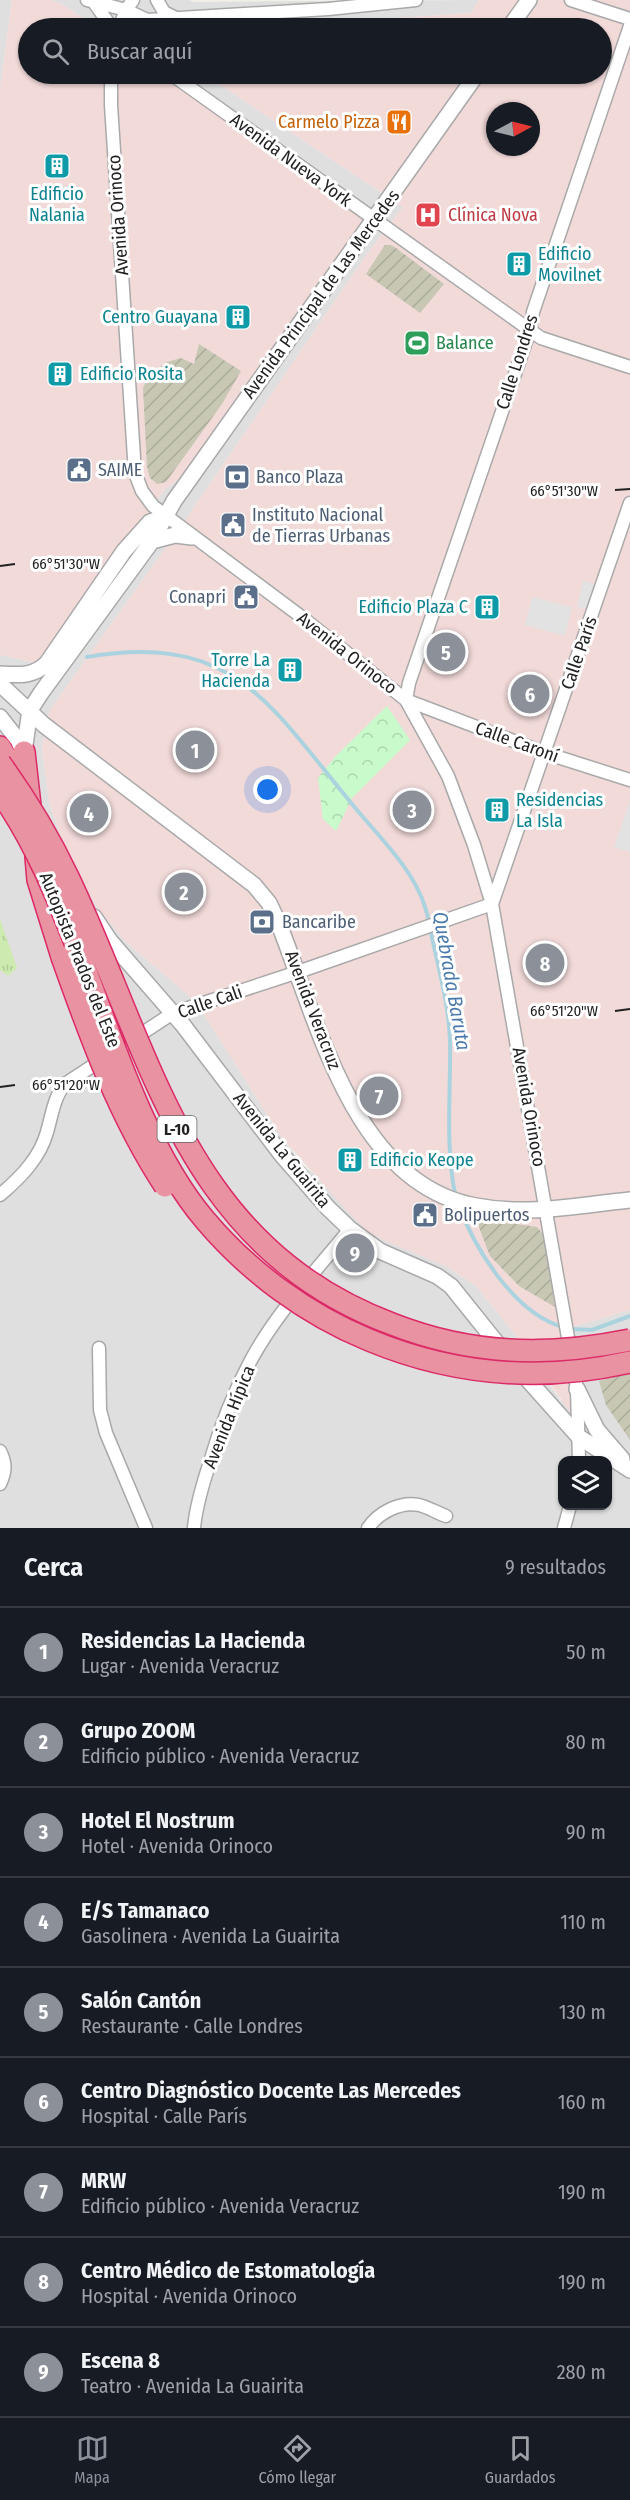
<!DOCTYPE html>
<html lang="es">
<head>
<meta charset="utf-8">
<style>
	body { margin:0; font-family:"Fira Sans Condensed",sans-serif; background:#242831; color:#f1f3f6 }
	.controls { position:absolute; right:18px; bottom:18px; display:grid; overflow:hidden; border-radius:12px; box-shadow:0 2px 4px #0004 }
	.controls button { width:54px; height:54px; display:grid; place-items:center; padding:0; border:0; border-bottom:2px solid #363941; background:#171b24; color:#f1f3f6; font:30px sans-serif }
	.compass { position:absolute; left:486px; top:102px; width:54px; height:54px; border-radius:50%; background:#171b24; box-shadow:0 2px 4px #0004; rotate:83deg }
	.you { position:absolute; left:268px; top:790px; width:21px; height:21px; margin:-15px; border:4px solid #fff; border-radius:50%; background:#1a73e8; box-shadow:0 0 0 9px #1a73e833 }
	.badge { display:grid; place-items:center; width:39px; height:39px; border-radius:50%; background:#8c9099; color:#fff; font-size:20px; font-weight:700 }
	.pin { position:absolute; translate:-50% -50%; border:3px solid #fff; box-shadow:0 2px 6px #0006 }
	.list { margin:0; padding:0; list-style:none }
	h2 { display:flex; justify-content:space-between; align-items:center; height:78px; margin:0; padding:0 24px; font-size:26px }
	h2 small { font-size:20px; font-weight:400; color:#9ea1a6 }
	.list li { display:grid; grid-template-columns:39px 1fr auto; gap:18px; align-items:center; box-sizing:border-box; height:90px; padding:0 24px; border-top:2px solid #363941 }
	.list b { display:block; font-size:22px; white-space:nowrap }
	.list p { margin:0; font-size:20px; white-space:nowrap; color:#9ea1a6 }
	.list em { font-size:20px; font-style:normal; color:#9ea1a6 }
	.icon { flex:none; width:33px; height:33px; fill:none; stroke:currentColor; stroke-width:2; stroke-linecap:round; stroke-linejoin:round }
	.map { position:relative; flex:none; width:630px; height:1528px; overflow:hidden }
	.search { position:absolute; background:#171b24; box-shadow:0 2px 4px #0004; left:18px; right:18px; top:18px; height:66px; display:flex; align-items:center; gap:15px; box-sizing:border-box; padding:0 21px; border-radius:33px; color:#9ea1a6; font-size:22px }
	.sheet { height:888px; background:#171b24 }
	nav { display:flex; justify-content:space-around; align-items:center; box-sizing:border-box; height:84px; border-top:2px solid #363941; background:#171b24; font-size:16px; color:#9ea1a6 }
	nav a { display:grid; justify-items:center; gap:3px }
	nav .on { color:#8c9099 }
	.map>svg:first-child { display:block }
</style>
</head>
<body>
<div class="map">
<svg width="630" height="1528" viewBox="0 0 630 1528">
	<defs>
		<pattern id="construction-furrows" width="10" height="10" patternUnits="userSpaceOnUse" patternTransform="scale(1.5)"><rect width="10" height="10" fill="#c7c7b4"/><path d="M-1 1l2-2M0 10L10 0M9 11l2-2" fill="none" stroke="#abab9a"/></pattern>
		<pattern id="grass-tufts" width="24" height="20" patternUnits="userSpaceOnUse" patternTransform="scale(1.5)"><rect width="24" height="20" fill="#cdebb0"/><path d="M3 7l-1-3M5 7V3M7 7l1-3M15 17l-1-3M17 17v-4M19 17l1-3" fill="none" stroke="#b0c997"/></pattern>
		<pattern id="park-crowns" width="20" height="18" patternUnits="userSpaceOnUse" patternTransform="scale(1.5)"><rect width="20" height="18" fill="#c8facc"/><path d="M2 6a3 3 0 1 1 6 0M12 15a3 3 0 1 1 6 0" fill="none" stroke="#acd6af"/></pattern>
	</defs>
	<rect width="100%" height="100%" fill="#f2efe9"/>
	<!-- residential -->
	<path fill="#e0dfdf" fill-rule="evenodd" d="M0,0h12l-12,90z
		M51,0h138l5,2 285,-2 -8,13 -222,15h-151l-35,-23z
		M163,74h41l199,133 -36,47 -183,268 -134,188 -8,37 7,54 19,56 30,52 29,34 60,51 14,16 81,128 22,28 114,88 28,12 30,20 40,50 45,65 8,-73 61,-18v218h-630v-873l33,7 97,-123 34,-49 14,-10 39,-54 143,-215zM562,1460h46v46h-46z"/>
	<!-- commercial -->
	<path fill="#f2dad9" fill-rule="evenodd" d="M12,0h39l12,5 35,23h-70v46h135l197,137 4,11 -66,99 -120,159 -14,10 -117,163 -8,8 -6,1 -33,-7v-565z
		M479,0h151v1310l-61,18 4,88 -57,-80 -40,-50 -30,-20 -61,-25 -17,-9 -21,-21 -65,-73 -81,-128 -14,-16 -60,-51 -29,-34 -30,-52 -19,-56 -7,-54 8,-37 134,-188 183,-268 36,-47 -199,-133h398v-46h-353l222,-15zM495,111h36v36h-36z"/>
	<!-- construction -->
	<path fill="url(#construction-furrows)" d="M385,245h6l5,3 48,36 -24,29 -54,-39z
		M199,344l42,27 -19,33 -56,78 -9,2 -7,-6 -3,-11 -4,-79 6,-14 18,-12 14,-4 13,6z
		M483,1219l54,8 7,8 11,72 -36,-21 -29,-30 -13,-34z
		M630,1373v67l-24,-35 -7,-24z"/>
	<!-- grass -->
	<path fill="url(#grass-tufts)" d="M0,919l17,49 -9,8 -8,-6z"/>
	<!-- park -->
	<path fill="url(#park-crowns)" d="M387,706l23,34 -58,58 -16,33 -13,-12 -5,-41 17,-21z"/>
	<!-- parking -->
	<path fill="#e2e2e2" d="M583,581l12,3 -7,25 -11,-2z
		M532,597l40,10 -7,29 -40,-11z
		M630,801v51l-16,-5z"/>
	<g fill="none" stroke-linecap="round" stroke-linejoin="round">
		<!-- stream -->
		<path stroke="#aad3df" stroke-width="4" d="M87,657c147,-25 182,47 265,147 25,31 61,64 73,103 4,11 5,24 8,35 7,32 16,65 17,98 1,51 -5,104 5,154
			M458,1204c17,45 56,109 105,123
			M570,1329l22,1 38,-14"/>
		<!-- minor casing -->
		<g stroke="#a9a9a9" stroke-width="15">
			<path id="minor" d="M87,0l39,10 21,10 181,-11 88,-9
				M157,0l7,12 12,6
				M571,0l59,19
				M95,4l17,24
				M119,28l7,-18 7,-10
				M111,74v31l24,368 7,18 11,15 150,112 103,82 42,76 26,69 18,59 85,485 2,71
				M171,74l370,264 89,29
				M406,700l3,-17 121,-353 3,-18 97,-286
				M406,700l139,53 85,27
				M492,904l138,-401
				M0,1195c20,-17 40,-37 47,-63 5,-17 7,-35 18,-48l108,-71 125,-41 194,-68
				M99,1348l1,62 6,23 40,95
				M0,1451c6,12 6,20 0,33
				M194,1528c2,-23 9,-45 16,-66 10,-35 24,-70 41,-102 26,-48 65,-89 99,-131
				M368,1528c10,-15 32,-27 51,-23 9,2 18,8 27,11
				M564,1528l6,-22"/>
		</g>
		<!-- tertiary casing -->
		<g stroke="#a9a9a9" stroke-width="18">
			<path id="tertiary" d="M509,28l20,-28
				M152,541l23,-6 17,2
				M0,674c19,1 33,3 47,-11l77,-112 26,-29 17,-6
				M0,684l44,41 210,160 15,18 9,19c40,98 75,262 198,284 51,10 104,-1 154,-6
				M0,717l18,23 9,20
				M24,752l6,-42 11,-17 111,-152 22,-40 303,-427
				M94,917l16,24 73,84 98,129 47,54 22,21 30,22 57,25 14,10 61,76 67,75 51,33
				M577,1389l20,41 25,29"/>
		</g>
		<!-- motorway casing -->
		<g stroke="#dc2a67" stroke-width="24">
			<path id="motorway" d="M0,747l17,31
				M24,752l7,62
				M36,857l2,23 24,77"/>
		</g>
		<!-- minor -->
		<use href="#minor" stroke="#fff" stroke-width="12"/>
		<!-- tertiary -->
		<use href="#tertiary" stroke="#fff" stroke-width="15"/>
		<!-- motorway -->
		<use href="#motorway" stroke="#e892a2" stroke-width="21"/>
		<!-- motorway-bridge casing -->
		<g stroke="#dc2a67" stroke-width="24" stroke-linecap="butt">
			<path id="motorway-bridge" d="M0,763c26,36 49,74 68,114 85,178 115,368 324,447 79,31 155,33 238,16
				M0,792c37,52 60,112 83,171 31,83 65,190 122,257 44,52 101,94 164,120 84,35 173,42 261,22
				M62,957c28,79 57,159 103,229"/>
		</g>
		<!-- motorway-bridge -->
		<use href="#motorway-bridge" stroke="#e892a2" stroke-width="21"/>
	</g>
	<!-- ticks -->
	<path fill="none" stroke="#222" stroke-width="2" d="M615,490l15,-1M0,566l15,-2M615,1011l15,-2M0,1087l15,-2"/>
	<!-- icons -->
	<defs>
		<g id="restaurant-square" transform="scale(1.35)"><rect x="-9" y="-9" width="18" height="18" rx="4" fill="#e8710a" stroke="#fff"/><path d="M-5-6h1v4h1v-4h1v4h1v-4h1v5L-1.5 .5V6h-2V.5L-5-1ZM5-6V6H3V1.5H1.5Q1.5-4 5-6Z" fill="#fff"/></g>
		<g id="building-square" transform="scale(1.35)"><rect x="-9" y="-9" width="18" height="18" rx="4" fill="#0f9aa8" stroke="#fff"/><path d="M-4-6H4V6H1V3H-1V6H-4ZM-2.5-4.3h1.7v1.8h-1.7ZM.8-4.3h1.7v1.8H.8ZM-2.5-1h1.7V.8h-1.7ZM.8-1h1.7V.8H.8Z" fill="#fff"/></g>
		<g id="hospital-square" transform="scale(1.35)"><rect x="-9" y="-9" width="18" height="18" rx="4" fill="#e0444e" stroke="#fff"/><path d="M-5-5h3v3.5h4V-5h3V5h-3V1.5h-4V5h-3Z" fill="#fff"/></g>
		<g id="stadium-square" transform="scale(1.35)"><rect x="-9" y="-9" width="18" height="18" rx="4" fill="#2e9e5b" stroke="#fff"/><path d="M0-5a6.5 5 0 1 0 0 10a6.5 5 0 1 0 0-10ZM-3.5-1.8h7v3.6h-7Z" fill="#fff"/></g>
		<g id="civic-square" transform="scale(1.35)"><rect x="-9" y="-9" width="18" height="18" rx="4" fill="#5c6f8a" stroke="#fff"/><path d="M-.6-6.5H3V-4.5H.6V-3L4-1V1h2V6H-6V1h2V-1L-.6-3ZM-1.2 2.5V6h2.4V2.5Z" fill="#fff"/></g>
		<g id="bank-square" transform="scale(1.35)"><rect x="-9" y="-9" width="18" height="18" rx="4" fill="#5c6f8a" stroke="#fff"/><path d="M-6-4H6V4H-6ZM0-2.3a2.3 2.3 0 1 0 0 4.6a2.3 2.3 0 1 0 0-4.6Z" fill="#fff"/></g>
	</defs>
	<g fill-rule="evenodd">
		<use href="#restaurant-square" x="399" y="122"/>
		<use href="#building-square" x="57" y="166"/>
		<use href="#hospital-square" x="428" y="215"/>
		<use href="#building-square" x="519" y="264"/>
		<use href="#building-square" x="238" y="317"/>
		<use href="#stadium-square" x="417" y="343"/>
		<use href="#building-square" x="60" y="374"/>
		<use href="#civic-square" x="79" y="470"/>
		<use href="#bank-square" x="237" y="477"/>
		<use href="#civic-square" x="233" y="525"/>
		<use href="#civic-square" x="246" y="597"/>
		<use href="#building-square" x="487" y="607"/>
		<use href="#building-square" x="290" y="670"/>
		<use href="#building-square" x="497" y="810"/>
		<use href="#bank-square" x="262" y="922"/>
		<use href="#building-square" x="350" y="1160"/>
		<use href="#civic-square" x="425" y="1215"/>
	</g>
	<g text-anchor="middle" stroke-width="6" stroke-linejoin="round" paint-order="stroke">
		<!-- shield labels -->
		<rect fill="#fff" stroke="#646464" stroke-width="1.5" x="157.5" y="1116" width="39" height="26" rx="4.5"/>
		<g font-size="16" font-weight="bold" fill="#222">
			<text x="177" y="1135">L-10</text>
		</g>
		<!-- food labels -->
		<g font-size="18" fill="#c56008" stroke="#fff" text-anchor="end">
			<text x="380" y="128">Carmelo Pizza</text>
		</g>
		<!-- street labels -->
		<g font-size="18" fill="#222" stroke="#fff">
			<text transform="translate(291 160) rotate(36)" y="6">Avenida Nueva York</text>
			<text transform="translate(118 215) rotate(-94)" y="6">Avenida Orinoco</text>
			<text transform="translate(321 294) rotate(-54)" y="6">Avenida Principal de Las Mercedes</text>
			<text transform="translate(517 362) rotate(-72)" y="6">Calle Londres</text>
			<text transform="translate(347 653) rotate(38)" y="6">Avenida Orinoco</text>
			<text transform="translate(579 653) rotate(-71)" y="6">Calle París</text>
			<text transform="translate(517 742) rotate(20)" y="6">Calle Caroní</text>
			<text transform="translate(80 960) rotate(68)" y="6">Autopista Prados del Este</text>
			<text transform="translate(210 1002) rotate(-19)" y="6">Calle Cali</text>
			<text transform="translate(313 1010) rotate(69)" y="6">Avenida Veracruz</text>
			<text transform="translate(529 1107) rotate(80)" y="6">Avenida Orinoco</text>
			<text transform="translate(282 1150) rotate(51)" y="6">Avenida La Guairita</text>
			<text transform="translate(229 1417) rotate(-68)" y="6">Avenida Hípica</text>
		</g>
		<!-- culture labels -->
		<g font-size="18" fill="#0d838f" stroke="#fff" text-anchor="start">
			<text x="57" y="200" text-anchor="middle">Edificio<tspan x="57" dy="21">Nalania</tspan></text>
			<text x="538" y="260">Edificio<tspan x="538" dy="21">Movilnet</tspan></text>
			<text x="218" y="323" text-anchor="end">Centro Guayana</text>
			<text x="80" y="380">Edificio Rosita</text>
			<text x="468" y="613" text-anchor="end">Edificio Plaza C</text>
			<text x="270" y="666" text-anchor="end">Torre La<tspan x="270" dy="21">Hacienda</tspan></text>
			<text x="516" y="806">Residencias<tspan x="516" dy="21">La Isla</tspan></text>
			<text x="370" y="1166">Edificio Keope</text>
		</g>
		<!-- health labels -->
		<g font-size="18" fill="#be3a42" stroke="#fff" text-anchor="start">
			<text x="448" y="221">Clínica Nova</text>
		</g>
		<!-- leisure labels -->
		<g font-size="18" fill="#27864d" stroke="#fff" text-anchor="start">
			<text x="436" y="349">Balance</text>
		</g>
		<!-- service labels -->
		<g font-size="18" fill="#4e5e75" stroke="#fff" text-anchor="start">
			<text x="98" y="476">SAIME</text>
			<text x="256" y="483">Banco Plaza</text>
			<text x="252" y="521">Instituto Nacional<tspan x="252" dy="21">de Tierras Urbanas</tspan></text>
			<text x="226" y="603" text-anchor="end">Conapri</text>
			<text x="282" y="928">Bancaribe</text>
			<text x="444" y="1221">Bolipuertos</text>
		</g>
		<!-- water labels -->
		<g font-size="20" font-style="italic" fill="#4a7aab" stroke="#fff">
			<text transform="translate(452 981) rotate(80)" y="7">Quebrada Baruta</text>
		</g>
	</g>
	<g font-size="15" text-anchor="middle" fill="#222" stroke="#fff" stroke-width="6" stroke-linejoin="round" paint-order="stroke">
		<text x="564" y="496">66°51'30"W</text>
		<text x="66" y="569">66°51'30"W</text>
		<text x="564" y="1016">66°51'20"W</text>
		<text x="66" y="1090">66°51'20"W</text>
	</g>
</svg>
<div class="controls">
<button><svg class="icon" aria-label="layers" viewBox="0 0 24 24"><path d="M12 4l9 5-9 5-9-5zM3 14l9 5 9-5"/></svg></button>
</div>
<svg class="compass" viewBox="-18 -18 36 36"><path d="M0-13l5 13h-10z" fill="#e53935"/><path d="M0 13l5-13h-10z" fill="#9ea1a6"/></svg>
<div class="you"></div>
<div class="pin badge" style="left:195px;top:750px">1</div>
<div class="pin badge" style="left:184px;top:892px">2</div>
<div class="pin badge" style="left:412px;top:810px">3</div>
<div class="pin badge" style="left:89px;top:813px">4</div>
<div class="pin badge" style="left:446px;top:652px">5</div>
<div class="pin badge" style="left:530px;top:694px">6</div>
<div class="pin badge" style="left:379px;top:1096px">7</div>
<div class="pin badge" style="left:545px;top:963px">8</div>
<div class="pin badge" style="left:355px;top:1253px">9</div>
<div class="search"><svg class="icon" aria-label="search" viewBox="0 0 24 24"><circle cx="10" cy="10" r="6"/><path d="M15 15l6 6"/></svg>Buscar aquí</div>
</div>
<section class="sheet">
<h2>Cerca<small>9 resultados</small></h2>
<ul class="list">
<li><span class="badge">1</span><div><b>Residencias La Hacienda</b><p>Lugar · Avenida Veracruz</p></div><em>50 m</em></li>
<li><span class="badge">2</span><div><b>Grupo ZOOM</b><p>Edificio público · Avenida Veracruz</p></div><em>80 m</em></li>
<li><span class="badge">3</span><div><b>Hotel El Nostrum</b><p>Hotel · Avenida Orinoco</p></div><em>90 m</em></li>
<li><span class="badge">4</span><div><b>E/S Tamanaco</b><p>Gasolinera · Avenida La Guairita</p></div><em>110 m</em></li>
<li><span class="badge">5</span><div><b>Salón Cantón</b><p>Restaurante · Calle Londres</p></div><em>130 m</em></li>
<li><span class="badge">6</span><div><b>Centro Diagnóstico Docente Las Mercedes</b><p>Hospital · Calle París</p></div><em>160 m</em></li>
<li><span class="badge">7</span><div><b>MRW</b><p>Edificio público · Avenida Veracruz</p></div><em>190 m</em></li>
<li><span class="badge">8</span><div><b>Centro Médico de Estomatología</b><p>Hospital · Avenida Orinoco</p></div><em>190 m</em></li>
<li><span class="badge">9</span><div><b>Escena 8</b><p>Teatro · Avenida La Guairita</p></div><em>280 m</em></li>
</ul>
</section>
<nav>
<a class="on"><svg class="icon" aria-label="map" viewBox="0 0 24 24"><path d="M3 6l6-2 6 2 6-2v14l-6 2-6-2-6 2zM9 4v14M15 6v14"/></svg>Mapa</a>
<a><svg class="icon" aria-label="directions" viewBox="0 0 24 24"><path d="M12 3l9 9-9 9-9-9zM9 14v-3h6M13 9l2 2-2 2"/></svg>Cómo llegar</a>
<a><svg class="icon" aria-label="saved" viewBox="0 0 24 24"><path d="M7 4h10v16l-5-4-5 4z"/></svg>Guardados</a>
</nav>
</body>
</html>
